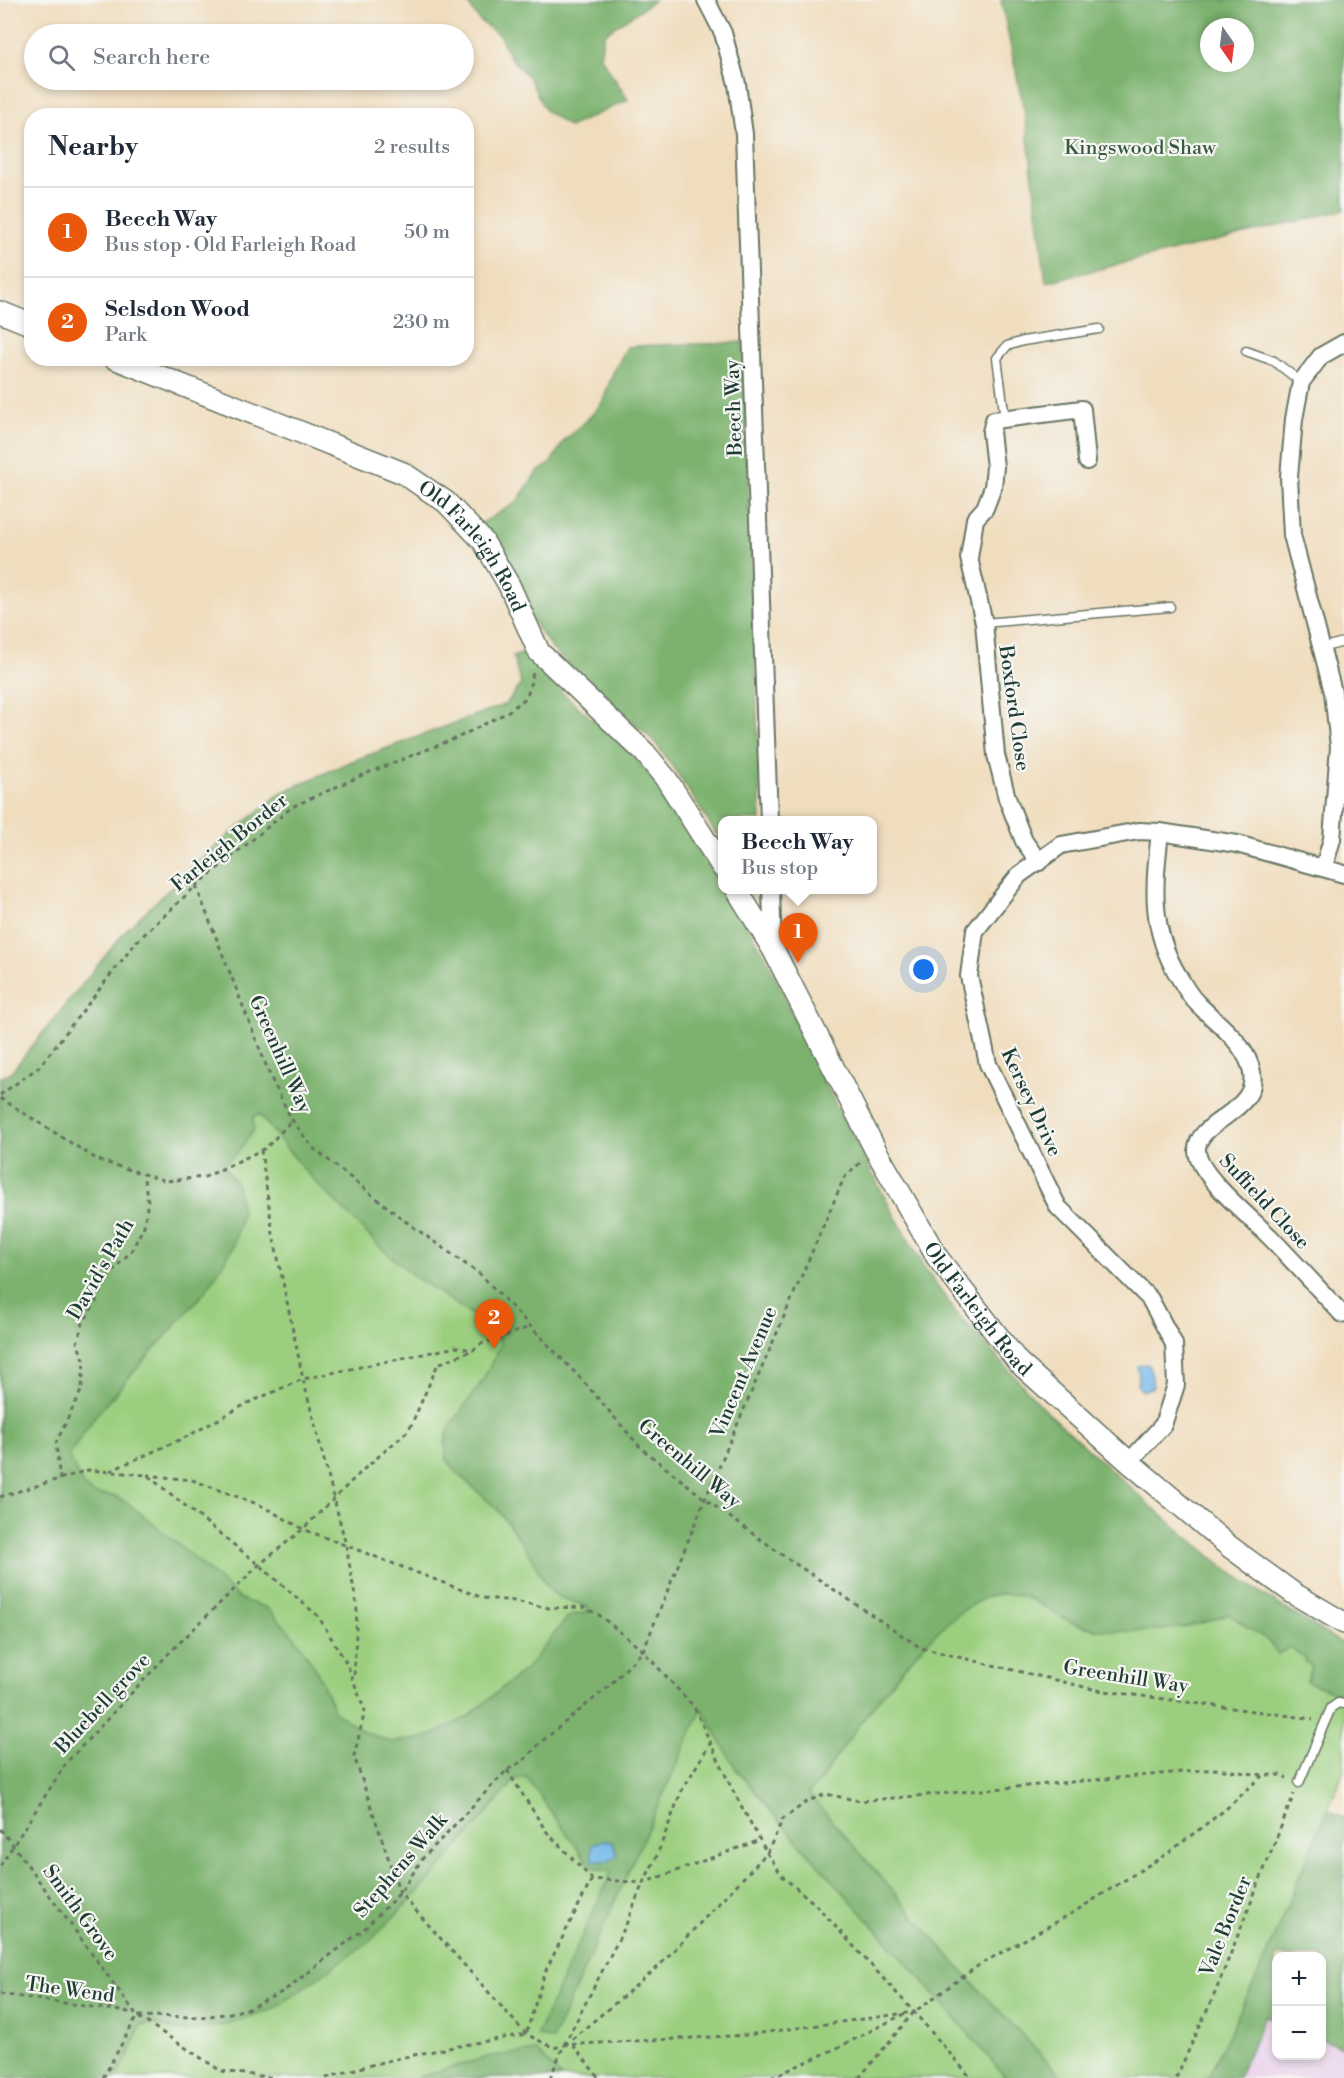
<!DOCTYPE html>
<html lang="en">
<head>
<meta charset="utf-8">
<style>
	body { margin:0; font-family:"Libre Bodoni",serif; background:#f6f6f7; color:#1f2937 }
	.controls { position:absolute; right:18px; bottom:18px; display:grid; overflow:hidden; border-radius:12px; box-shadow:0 3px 9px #0003 }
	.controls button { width:54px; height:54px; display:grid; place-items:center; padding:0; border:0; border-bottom:2px solid #e0e1e3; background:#fff; color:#1f2937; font:30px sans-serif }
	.compass { position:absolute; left:1200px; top:18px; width:54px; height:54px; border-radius:50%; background:#fff; box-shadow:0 3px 9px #0003; rotate:166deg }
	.you { position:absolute; left:924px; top:970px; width:21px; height:21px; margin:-15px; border:4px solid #fff; border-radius:50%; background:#1a73e8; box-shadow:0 0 0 9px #1a73e833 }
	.badge { display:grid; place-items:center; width:39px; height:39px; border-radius:50%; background:#ea580c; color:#fff; font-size:20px; font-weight:700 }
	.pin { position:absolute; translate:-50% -50px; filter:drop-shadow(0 2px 3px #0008) }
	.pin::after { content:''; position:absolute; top:32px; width:21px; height:18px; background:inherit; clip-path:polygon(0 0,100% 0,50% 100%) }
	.popup { position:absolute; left:718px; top:816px; width:159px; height:78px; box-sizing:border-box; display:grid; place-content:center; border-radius:12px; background:#fff; filter:drop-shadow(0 2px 4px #0005); font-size:20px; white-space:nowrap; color:#747a83 }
	.popup b { font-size:22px; color:#1f2937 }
	.popup::after { content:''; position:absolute; left:50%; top:100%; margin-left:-12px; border:12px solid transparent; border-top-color:#fff }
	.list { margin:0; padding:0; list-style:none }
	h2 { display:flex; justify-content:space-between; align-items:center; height:78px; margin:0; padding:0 24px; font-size:26px }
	h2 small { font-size:20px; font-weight:400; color:#747a83 }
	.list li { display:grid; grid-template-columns:39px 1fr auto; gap:18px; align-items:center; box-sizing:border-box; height:90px; padding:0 24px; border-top:2px solid #e0e1e3 }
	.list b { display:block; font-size:22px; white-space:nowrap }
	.list p { margin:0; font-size:20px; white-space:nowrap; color:#747a83 }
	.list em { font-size:20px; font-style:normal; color:#747a83 }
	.icon { flex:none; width:33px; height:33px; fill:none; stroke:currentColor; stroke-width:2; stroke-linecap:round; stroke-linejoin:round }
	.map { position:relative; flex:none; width:1344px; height:2078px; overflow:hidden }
	.search { position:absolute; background:#fff; box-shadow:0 3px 9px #0003; left:24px; top:24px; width:450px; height:66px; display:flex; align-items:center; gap:15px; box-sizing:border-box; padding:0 21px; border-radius:33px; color:#747a83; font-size:22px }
	.panel { position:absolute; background:#fff; box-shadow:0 3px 9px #0003; left:24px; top:108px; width:450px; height:258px; border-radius:24px }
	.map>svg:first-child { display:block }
</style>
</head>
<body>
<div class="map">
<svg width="1344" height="2078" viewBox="0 0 1344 2078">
	<rect width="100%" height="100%" fill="#f6f6f2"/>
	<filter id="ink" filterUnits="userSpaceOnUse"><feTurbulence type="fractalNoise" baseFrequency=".0167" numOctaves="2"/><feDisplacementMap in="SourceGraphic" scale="12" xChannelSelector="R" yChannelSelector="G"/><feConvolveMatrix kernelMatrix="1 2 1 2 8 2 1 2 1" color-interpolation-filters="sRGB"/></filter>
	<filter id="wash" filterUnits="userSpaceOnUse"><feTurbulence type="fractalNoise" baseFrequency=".008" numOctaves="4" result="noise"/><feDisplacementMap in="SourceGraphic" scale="24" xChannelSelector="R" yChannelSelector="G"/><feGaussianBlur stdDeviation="1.35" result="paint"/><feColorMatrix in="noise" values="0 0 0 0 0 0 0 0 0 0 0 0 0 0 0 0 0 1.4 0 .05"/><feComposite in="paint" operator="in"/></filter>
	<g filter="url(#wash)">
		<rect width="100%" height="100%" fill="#f0ddbe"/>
		<!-- built -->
		<path fill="#ead1ec" d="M1265,2016l11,5v35h46v-17l22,10v29h-106z"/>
		<!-- green -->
		<path fill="#9bcf7f" stroke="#5d865a" stroke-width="1.5" d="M527,697l281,355 83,157 36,63 28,39 90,99 102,93 78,65 46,32 73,45v126l-85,201 -51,106h-1208v-1000l9,-4 8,-9 110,-136 75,-71 79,-65 69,-31z"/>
		<!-- forest -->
		<path fill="#7cb26e" stroke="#4e7851" stroke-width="1.5" fill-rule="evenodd" d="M462,0h193l-51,34 -4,22 28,44 -59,27 -24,-17 -16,-32 -19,-21 -10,-21 -20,-15 -11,-16z
			M1001,0h343v210l-298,72 -21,-167zM1209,27h36v36h-36z
			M743,342l18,478h-38v25l-43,-68 -26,-36 -101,-91 -19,-27 -54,-99 36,-21 21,-31 13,-8 14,-23 22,-20 16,-18 11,-30 14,-26c39,-4 77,-2 116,-5z
			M527,652l22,29 84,74 25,31 108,170 55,121 70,132 36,63 28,39 90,99 102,93 78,65 46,32 73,45v51l-38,-15 6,-15 -7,-4 1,-4 -16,-10 -12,6 -11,-14 -39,-26c-39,17 -111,24 -152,10 -28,-10 -42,-32 -75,-30 -59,4 -153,146 -186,194l-7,5 154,178 101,107h-57l-67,-79 -157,-175 -46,-55 -34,-60 -150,331 -15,-5 74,-163 -20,-5 -65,-90 -10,2 -87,102 -59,60 -97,68 -43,15 -46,8 -31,-8 -12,1 -13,32 -13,21h-115v-1000l9,-4 8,-9 110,-136 97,-90 57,-46 69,-31 156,-58 15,-20 -8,-27zM259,1114l47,58 75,76 34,29 77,51 9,16 -18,36 -34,48 -4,15 1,15 11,15 40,36 28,38 20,36 7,9 7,5 29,10 -3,6 -13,2 -6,4 -37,47 -63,52 -32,16 -16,5 -27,3 -27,-10 -29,-20 -19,-43 -21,-32 -29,-30 -21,-6 -7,-4 -40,-36 -70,-58 -13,-7 -21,-2 -11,-9 -13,-26 1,-7 25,-37 112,-127 25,-41 9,-35 -6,-29 -13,-18 13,-11 18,-24 -1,-13z
			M1328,1810l16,8v220l-4,9 -18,-8v-83h-46v65l-11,-5 -27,62h-30l51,-106z
			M537,2051l25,27h-147l76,-22z"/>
		<!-- water -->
		<path fill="#74baeb" stroke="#4a7c90" stroke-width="1.5" d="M1148,1364l3,7 2,16 -10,4 -6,-6 2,-10 -2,-9z
			M603,1840l9,2 6,13 -10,6 -16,-1v-15z"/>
	</g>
	<g filter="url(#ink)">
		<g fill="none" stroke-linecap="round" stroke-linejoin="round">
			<!-- service casing -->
			<g stroke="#687564" stroke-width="11">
				<path id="service" d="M1246,351l28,10 27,21
					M1005,419l-8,-61 10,-12 16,-5 76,-12
					M984,623l186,-16
					M1320,648l24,-6
					M1299,1783l32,-75 7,-5 6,1"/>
			</g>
			<!-- minor casing -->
			<g stroke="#687564" stroke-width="20">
				<path id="minor" d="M706,0l17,33 14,51 7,50 25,686
					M1160,832c-6,54 -11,96 19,145 5,9 11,19 18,26 18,19 44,36 53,62 17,47 -55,54 -53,86 1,24 55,68 73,86 24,25 48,51 72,77
					M1039,862l-15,-21 -17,-43 -11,-43 -12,-132 -15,-65 6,-39 10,-11 8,-21 2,-20 -4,-35 3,-12 88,-11 5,52
					M1324,867l8,-28 7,-92 -6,-55 -41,-157 -3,-58 5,-58 7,-37 20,-26 23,-13
					M771,890l2,59
					M1129,1462l34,-37 13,-40 -2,-41 -24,-45 -92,-92 -70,-143 -19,-88 6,-45 44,-56 42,-30 78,-14 21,1 77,12 107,30"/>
			</g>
			<!-- tertiary casing -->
			<g stroke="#687564" stroke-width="24">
				<g id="tertiary">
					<path d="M0,312l32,13"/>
					<path id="s1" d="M114,358l289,115 43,29 37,39 26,44 30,67 106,101 22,27 56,88"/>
					<path id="s2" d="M737,890l36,59 102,200 62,108 81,105 111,100 101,85 63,46 51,30"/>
				</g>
			</g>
			<!-- path -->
			<path stroke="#687564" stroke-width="3" stroke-dasharray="4.5 4.5" stroke-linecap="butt" d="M196,886l75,192 21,42 20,27 93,74 76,54 102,106 58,67 64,51 73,53 143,96 176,42 216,29
				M0,1095l39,-28 98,-126 59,-55 96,-79 68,-31 99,-39 47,-24 21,-16 6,-24
				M0,1098l98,62 68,21 39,-4 61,-29 26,-28
				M261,1150l12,84 30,145 43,166 11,62 -3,72
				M110,1471l78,-35 60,-33 55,-24 153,-32 17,3 8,-6 49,-17
				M147,1475l45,5 68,25 43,24 180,69 32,3 34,7 34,-1 16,8 44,36 51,56 37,80 36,66 16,24 32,27 99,108 57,66
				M60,1480l-4,-37 26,-54 2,-30 -7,-16 6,-20 15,-25 11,-23 23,-25 12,-24 4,-25 -5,-27
				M0,1497l88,-27 59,5 112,90 59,51 29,48 18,47 -11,45 46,137 126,141 28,14 10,-3 182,-10 168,-23
				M507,1770l39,61 46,48 51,4 117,-43
				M0,1829l13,16 124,171 84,55 55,7
				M0,1866l67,-104 102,-109 90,-88 44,-36 60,-59 46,-40 29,-66 35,-14
				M0,1994l135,19
				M565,2045l92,-77 110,-115 16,-34 25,-18 18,-7 34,7 356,-32 47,6
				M573,2045l26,33
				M103,2078l34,-62 64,1 25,-3 21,-5 37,-18 80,-62 36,-36 23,-35 84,-88 16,-9 18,-19 67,-55 35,-36 62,-152 139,-321 18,-17
				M326,2078c65,-21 133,-32 200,-44l19,-62 47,-93
				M550,2078l14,-33 61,-118 18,-44 13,-25 25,-66 30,-50
				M771,2078l66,-30 67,-34
				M859,2078l55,-66 65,-47 95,-53 94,-59 58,-44 37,-34h17l7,3
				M1176,2078l39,-85 79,-199"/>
			<!-- service -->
			<use href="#service" stroke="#fff" stroke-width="8"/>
			<!-- minor -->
			<use href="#minor" stroke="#fff" stroke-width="16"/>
			<!-- tertiary -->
			<use href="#tertiary" stroke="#fff" stroke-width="21"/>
		</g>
	</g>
	<g text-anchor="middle" stroke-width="4.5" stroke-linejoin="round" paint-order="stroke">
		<!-- park labels -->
		<g font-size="20" fill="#385a43" stroke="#f6f6f2">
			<text x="1140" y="154">Kingswood Shaw</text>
		</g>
		<!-- street labels -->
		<g font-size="20" fill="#1f3d34" stroke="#f6f6f2">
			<text transform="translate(733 408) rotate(-92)" y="7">Beech Way</text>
			<text dy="7" stroke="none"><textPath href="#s1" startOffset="414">Old Farleigh Road</textPath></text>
			<text transform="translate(1015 708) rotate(82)" y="7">Boxford Close</text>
			<text transform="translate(229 842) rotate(-39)" y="7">Farleigh Border</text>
			<text transform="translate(281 1054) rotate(66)" y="7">Greenhill Way</text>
			<text transform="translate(1032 1102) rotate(65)" y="7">Kersey Drive</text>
			<text transform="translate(1265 1201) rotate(47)" y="7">Suffield Close</text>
			<text transform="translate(100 1269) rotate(-60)" y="7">David's Path</text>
			<text dy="7" stroke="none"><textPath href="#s2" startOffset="484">Old Farleigh Road</textPath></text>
			<text transform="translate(743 1372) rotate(-67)" y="7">Vincent Avenue</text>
			<text transform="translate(690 1463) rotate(40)" y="7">Greenhill Way</text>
			<text transform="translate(1126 1676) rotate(9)" y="7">Greenhill Way</text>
			<text transform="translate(102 1703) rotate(-47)" y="7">Bluebell grove</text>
			<text transform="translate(400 1865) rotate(-49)" y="7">Stephens Walk</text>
			<text transform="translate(81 1912) rotate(54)" y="7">Smith Grove</text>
			<text transform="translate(1225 1926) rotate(-68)" y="7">Vale Border</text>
			<text transform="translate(70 1989) rotate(8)" y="7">The Wend</text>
		</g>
	</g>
</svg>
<div class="controls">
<button>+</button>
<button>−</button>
</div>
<svg class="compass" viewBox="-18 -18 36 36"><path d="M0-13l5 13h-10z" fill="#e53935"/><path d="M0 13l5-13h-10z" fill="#747a83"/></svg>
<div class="you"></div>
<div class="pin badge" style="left:798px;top:963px">1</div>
<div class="popup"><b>Beech Way</b>Bus stop</div>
<div class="pin badge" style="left:494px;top:1349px">2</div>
<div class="search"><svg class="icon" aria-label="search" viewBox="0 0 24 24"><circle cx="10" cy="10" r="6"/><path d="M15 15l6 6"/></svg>Search here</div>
<section class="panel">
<h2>Nearby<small>2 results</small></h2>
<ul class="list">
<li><span class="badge">1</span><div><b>Beech Way</b><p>Bus stop · Old Farleigh Road</p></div><em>50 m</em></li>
<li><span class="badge">2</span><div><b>Selsdon Wood</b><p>Park</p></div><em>230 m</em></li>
</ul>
</section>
</div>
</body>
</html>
